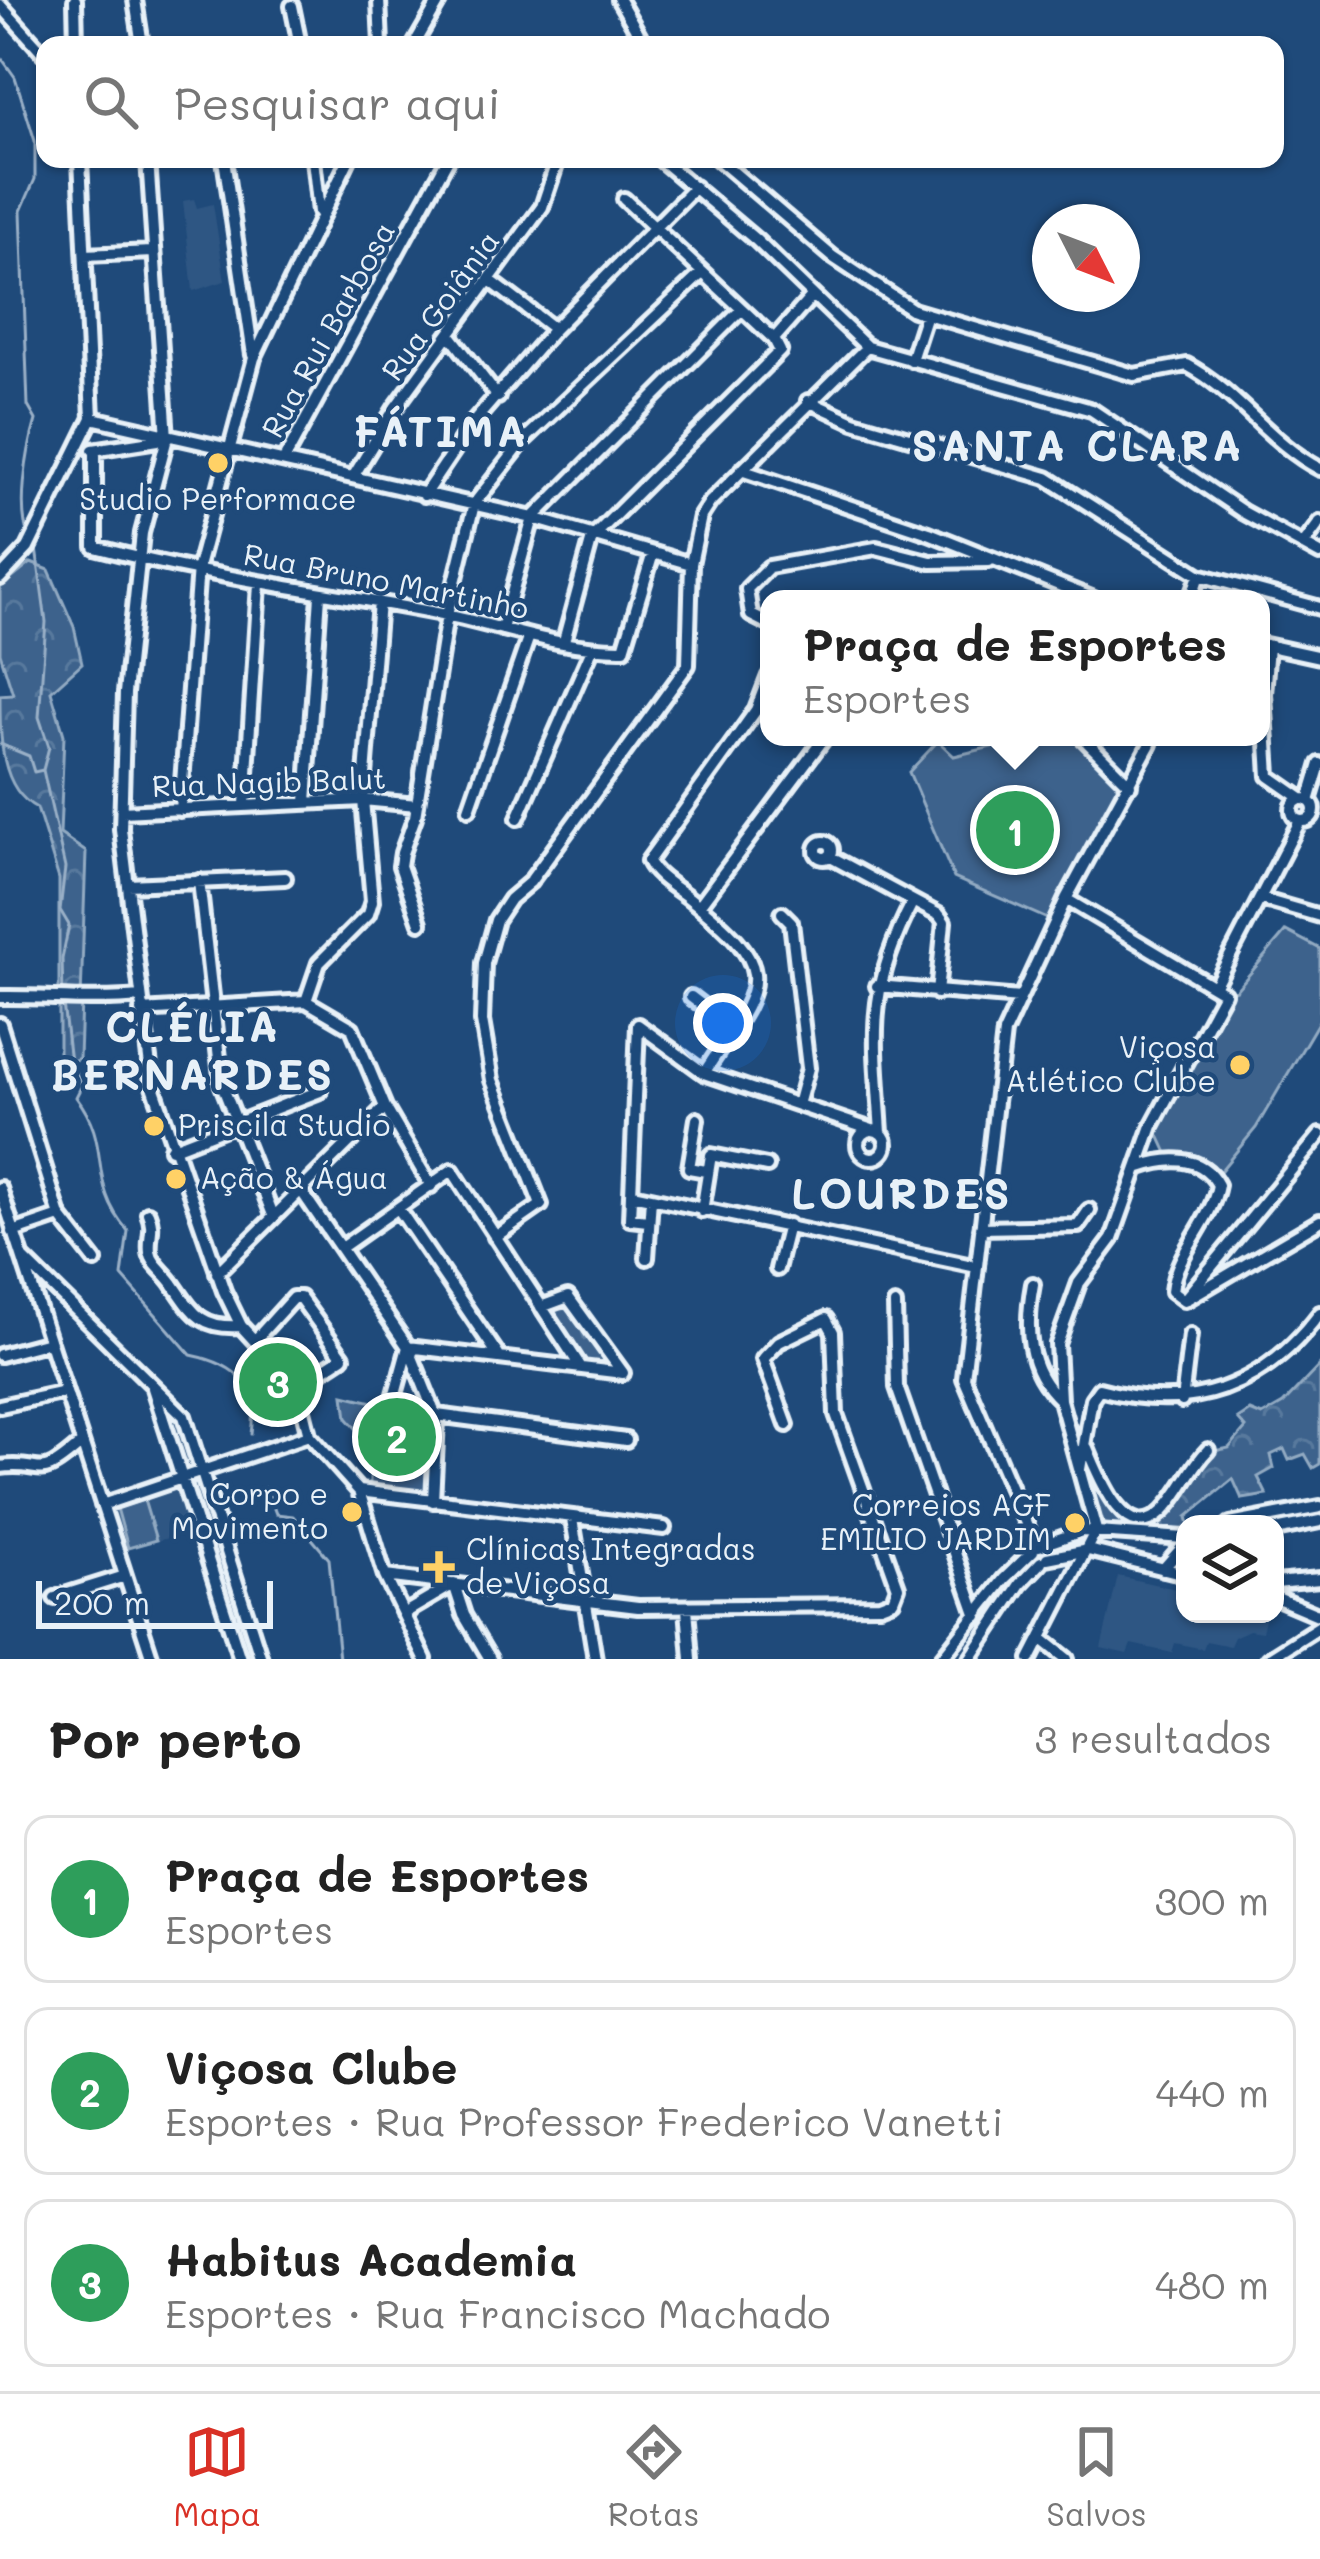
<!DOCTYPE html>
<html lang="pt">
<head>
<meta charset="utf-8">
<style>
	body { margin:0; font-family:Mali,sans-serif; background:#f2f2f2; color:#222 }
	.controls { position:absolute; right:36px; bottom:36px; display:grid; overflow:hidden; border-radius:24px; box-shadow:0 3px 9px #0004 }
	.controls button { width:108px; height:108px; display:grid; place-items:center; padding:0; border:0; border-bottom:3px solid #e0e0e0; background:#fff; color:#222; font:60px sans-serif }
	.compass { position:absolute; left:1032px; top:204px; width:108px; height:108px; border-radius:50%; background:#fff; box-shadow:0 3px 9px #0004; rotate:132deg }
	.scale { position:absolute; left:36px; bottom:30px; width:237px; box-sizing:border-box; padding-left:12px; border:6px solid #e8f1f8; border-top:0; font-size:33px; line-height:42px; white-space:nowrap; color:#e8f1f8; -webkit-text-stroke:9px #1f4a7a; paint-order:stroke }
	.you { position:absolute; left:723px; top:1023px; width:42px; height:42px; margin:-30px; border:9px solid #fff; border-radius:50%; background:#1a73e8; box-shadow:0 0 0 18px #1a73e833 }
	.badge { display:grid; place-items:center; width:78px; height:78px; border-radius:50%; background:#d93025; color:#fff; font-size:39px; font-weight:700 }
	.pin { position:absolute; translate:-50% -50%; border:6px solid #fff; box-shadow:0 3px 12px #0006 }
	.popup { position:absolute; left:760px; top:590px; width:510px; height:156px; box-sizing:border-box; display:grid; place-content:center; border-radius:24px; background:#fff; filter:drop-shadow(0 3px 9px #0005); font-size:39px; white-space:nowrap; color:#767676 }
	.popup b { font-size:45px; color:#222 }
	.popup::after { content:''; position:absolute; left:50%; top:100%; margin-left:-24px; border:24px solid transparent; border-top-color:#fff }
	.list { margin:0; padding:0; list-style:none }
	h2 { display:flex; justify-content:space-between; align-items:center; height:156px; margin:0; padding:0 48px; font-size:51px }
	h2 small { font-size:39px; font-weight:400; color:#767676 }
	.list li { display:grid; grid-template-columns:78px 1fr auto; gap:36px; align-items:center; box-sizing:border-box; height:168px; margin:0 24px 24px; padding:0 24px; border:3px solid #e0e0e0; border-radius:24px }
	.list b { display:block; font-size:45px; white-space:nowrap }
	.list p { margin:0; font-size:39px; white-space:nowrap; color:#767676 }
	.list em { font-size:39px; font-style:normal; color:#767676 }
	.icon { flex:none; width:66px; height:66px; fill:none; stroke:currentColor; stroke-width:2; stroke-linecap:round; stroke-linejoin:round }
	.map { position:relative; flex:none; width:1320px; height:1659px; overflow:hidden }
	.search { position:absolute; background:#fff; box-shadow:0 3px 9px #0004; left:36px; right:36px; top:36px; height:132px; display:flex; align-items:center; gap:30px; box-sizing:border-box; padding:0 42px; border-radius:24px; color:#767676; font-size:45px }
	.sheet { height:732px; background:#fff }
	nav { display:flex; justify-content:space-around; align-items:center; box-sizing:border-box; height:168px; border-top:3px solid #e0e0e0; background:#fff; font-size:33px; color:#767676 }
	nav a { display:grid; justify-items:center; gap:6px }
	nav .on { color:#d93025 }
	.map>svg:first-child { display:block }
</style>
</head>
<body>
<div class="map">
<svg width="1320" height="1659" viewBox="0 0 1320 1659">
	<defs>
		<pattern id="forest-crowns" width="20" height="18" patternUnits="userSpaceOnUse" patternTransform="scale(3)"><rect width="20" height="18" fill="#3c628c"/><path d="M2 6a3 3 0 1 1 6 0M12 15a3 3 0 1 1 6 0" fill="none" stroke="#58799d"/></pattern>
		<pattern id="park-tufts" width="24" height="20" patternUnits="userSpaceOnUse" patternTransform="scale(3)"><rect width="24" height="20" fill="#3c628c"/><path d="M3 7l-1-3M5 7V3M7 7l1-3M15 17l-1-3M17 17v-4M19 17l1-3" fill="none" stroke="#58799d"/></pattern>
		<pattern id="garden-furrows" width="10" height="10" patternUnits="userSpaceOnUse" patternTransform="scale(3)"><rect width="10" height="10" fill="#3c628c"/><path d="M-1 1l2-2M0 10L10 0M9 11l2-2" fill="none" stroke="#58799d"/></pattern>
	</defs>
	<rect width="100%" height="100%" fill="#1f4a7a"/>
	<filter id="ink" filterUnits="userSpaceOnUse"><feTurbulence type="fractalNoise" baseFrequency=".00833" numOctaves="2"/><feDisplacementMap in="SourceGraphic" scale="24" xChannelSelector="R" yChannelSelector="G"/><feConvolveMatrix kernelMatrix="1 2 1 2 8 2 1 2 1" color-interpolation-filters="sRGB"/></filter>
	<g filter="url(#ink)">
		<!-- built -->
		<path fill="#2e5683" d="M194,199l3,9 16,-4 12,77 -32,10 -10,-90z
			M178,1488l13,43 -64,19 -13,-43z
			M1118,1576l67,15v23h81l-4,18 -13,-2 -15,7 -4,9 -24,-5 -3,8 -28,-6 -3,10 -41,-9 -4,10 -26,-6z"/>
		<!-- forest -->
		<path fill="url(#forest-crowns)" stroke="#92aac2" stroke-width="3" d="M31,563l18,7 25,57 8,36 -31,28 13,44 -4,99 26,18 -7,206 -20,9v-188l-22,-71c-37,-19 -37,-70 -37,-113l13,-1 -13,-41v-65z
			M1320,1365v99l-7,4 -8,-14 -16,6 -5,-11 -13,6 3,13 -16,9 9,18 -25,4 -9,-20 -46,38 2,7 -12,11 -79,-6 -13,-60 5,-9 33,56 32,3 55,-67 19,-4 17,-20 -8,-9 12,-8 12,5 21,-12z"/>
		<!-- park -->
		<path fill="url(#park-tufts)" stroke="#92aac2" stroke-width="3" d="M566,1301l48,67 -29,-5 -38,-53z"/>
		<!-- garden -->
		<path fill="url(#garden-furrows)" stroke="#92aac2" stroke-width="3" d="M200,1482l29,89 -11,4 -29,-90z"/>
		<!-- pitch -->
		<path fill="#3c628c" stroke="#92aac2" stroke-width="3" d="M1009,737h63l49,45 -71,138 -96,-42 -45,-106 29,-31 16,15 54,-13z
			M1286,931l34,18v70l-64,109 -39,47 -30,-17 -19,-3 -11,-24 68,-137 11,-4z
			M344,1395l87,21v82l-72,-10 11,-5v-17l10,-11 -33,-37z
			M144,1500l12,40 -28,8 -11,-40z"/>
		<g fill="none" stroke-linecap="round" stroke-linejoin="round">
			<!-- stream -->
			<path stroke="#9ab0c7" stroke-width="3" d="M0,56l15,21 20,64v38l-14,32 7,195 8,14c-9,31 -20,92 -6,120
				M36,548l10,74 -7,95 10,30 -6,23 22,98 -5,42 9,15 -7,34 1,36
				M0,744l29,12 5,16 9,-2
				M63,1004l7,58 12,23 -6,12c38,49 9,84 52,134l-6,45 69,79c48,10 67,30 60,79
				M266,1487l10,27 17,2 36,43 10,100"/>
			<!-- minor casing -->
			<g stroke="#e8f1f8" stroke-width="20">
				<path id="minor" d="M75,0l1,45
					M135,0l7,45
					M379,0l2,45
					M619,0l26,45
					M0,5l45,50
					M292,6l8,39
					M414,45l26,-45
					M148,159l19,279 -25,95 -17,160 -4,136 31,254 72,208 17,35 56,61 12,48 50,56 26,85 40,83
					M224,159l29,196
					M313,159l6,53
					M660,159l96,81 111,107 225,63 151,102 77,42
					M718,159l115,98 80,53 221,65 53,-10c51,27 81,77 133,104
					M624,199l150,140
					M85,255l67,-3
					M491,281l63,48
					M450,335l48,62
					M774,339l38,-43
					M911,360l15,-46
					M808,401l46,21 193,56 152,97 121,33
					M92,418l441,100 158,46
					M93,450l65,-10
					M95,450v97c112,30 227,44 341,66 62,12 125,37 188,36l29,-96
					M284,460l164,-301
					M741,470l188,63 165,66
					M353,477l42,-69 147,-201 16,-48
					M424,495l47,-70 83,-96 141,-142
					M1303,545l17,-23
					M0,578l28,-30 64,-130 -12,-259
					M1191,599l8,-24
					M379,602l-16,198 9,101 -4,13 -49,49 -13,38 46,27 33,79 46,79
					M769,624l-18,-9 -4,-26 22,-22 107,-19 55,14 58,-1
					M502,629l31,-111 208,-208
					M564,641l28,-103 188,-187 -6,-12
					M1261,644l59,13
					M1268,646l-4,48 5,82 33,23
					M1082,737l48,48
					M1292 810a11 11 0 1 1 22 0a11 11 0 1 1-22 0Z
					M1309,801l11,-37
					M306,802l14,-207
					M245,804l14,-220
					M469,809l60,-173
					M180,810l18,-243 56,-209 95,-199
					M122,812l241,-12 54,5
					M518,818l74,-169
					M816 850a8 8 0 1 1 16 0a8 8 0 1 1-16 0Z
					M829,856l110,59 5,7 -7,71
					M199,881l23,204 51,130
					M128,885l157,-7
					M1066,899l158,94 -72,133 -40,113 -33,44 -22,61 3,56 36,130
					M1261,899l59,17
					M699,906l126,-169
					M782,913l9,9 17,146 -10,37
					M420,923l-20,-57 2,-13 13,-36 32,-202 27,-111 50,-64 177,-166
					M877,986l143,12
					M1214,987l86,-166
					M0,997c47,-1 93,5 140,0
					M691,997l42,32
					M141,1011l165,-10
					M0,1024l60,192 35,45
					M704,1073c59,-90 80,-100 -15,-175 -14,-11 -34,-22 -41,-37l108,-151 13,-34
					M697,1119l-8,49 17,3
					M858 1144a14 14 0 1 1 28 0a14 14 0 1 1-28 0Z
					M881,1133c-6,-98 -16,-140 32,-232
					M171,1149l149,-58
					M1140,1167c29,-10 62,-12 78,18 -7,38 -42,66 -46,106l12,9
					M0,1188l152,471
					M300,1189l108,158 29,72 -4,82
					M632,1194l345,73
					M400,1211l98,144
					M702,1211l9,-56 56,11
					M148,1213c7,16 0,23 2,39 2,13 16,21 23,32 20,29 28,45 68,42
					M648,1221l-18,-2 8,-194 66,48 168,57
					M981,1228l97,-2 11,-16
					M13,1232l47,-16
					M495,1237l46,-32 -49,-125 -10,-59 2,-58 12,-43 14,-21 20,-17 158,-217 3,-101 10,-48 9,-14 157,-155
					M341,1248l111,-78 128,196
					M23,1258l161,158 77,243
					M647,1258l4,-60
					M777,1269l11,-44
					M217,1273l168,-166
					M1033,1284c-8,43 -7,85 27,116
					M1187,1299l133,-78
					M1184,1300l136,-165
					M895,1305l2,82 80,229
					M255,1340l38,-42h7l43,59 -46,30
					M408,1347l215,26 -55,-76 -27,10
					M408,1347l-17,62 235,31
					M0,1355l49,-13
					M153,1388l87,271
					M1182,1401l8,-66
					M0,1406l65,-14
					M1087,1448c10,23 37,100 75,64 18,-17 28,-44 46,-62
					M0,1467c48,-6 34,18 82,-24
					M1080,1469l12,-70 7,-10c91,25 164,0 221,-76
					M359,1491l305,37
					M102,1505l207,-70
					M572,1519l23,140
					M1230,1524l90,-17
					M1275,1530l45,-9
					M1039,1546l43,-15 103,7
					M1036,1547l-72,-169 40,-345 62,-134 84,-155
					M1047,1558l41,-8 97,24
					M1163,1569l22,-25
					M385,1576l253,31 242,-2 13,-5 5,-13 -62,-173 -3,-82 -7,-13 -47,23 -16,17 24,66
					M1275,1583l45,-4
					M1275,1597l45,19
					M55,1598l70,-22
					M687,1608l4,51
					M403,1614l51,-30 10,31 26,44
					M1042,1639l25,20
					M941,1659l63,-80 29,-28
					M970,1659l50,-75 21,-22
					M1030,1659l66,-129
					M1268,1659l52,-33"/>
			</g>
			<!-- minor -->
			<use href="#minor" stroke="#1f4a7a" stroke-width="10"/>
		</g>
	</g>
	<!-- markers -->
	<g fill="#ffd166" stroke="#1f4a7a" stroke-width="4.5">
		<circle cx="218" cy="463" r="12"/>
		<circle cx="1240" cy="1065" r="12"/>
		<circle cx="154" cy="1126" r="12"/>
		<circle cx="176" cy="1179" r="12"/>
		<circle cx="352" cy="1512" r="12"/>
		<circle cx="1075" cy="1523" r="12"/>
		<path d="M433 1549h12v12h12v12h-12v12h-12v-12h-12v-12h12z"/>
	</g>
	<g text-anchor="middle" stroke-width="9" stroke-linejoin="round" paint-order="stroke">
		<!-- street labels -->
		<g font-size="30" fill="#e8f1f8" stroke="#1f4a7a">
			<text transform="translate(441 306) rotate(-54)" y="10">Rua Goiânia</text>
			<text transform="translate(329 330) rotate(-61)" y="10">Rua Rui Barbosa</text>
			<text transform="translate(386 582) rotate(11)" y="10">Rua Bruno Martinho</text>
			<text transform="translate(269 783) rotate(-2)" y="10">Rua Nagib Balut</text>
		</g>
		<!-- poi labels -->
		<g font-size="30" fill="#e8f1f8" stroke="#1f4a7a" text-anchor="end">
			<text x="218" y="510" text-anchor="middle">Studio Performace</text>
			<text x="1216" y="1058">Viçosa<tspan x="1216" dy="34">Atlético Clube</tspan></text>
			<text x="178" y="1136" text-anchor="start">Priscila Studio</text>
			<text x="200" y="1189" text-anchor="start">Ação &amp; Água</text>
			<text x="328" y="1505">Corpo e<tspan x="328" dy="34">Movimento</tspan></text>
			<text x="1051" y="1516">Correios AGF<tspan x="1051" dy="34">EMILIO JARDIM</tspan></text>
			<text x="466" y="1560" text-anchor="start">Clínicas Integradas<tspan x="466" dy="34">de Viçosa</tspan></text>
		</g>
		<!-- district labels -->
		<g font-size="42" font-weight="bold" letter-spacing="3" fill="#e8f1f8" stroke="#1f4a7a">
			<text x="441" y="447">FÁTIMA</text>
			<text x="1078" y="461">SANTA CLARA</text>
			<text x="193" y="1042">CLÉLIA<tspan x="193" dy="48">BERNARDES</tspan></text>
			<text x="902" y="1209">LOURDES</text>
		</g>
	</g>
</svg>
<div class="controls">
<button><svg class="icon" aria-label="layers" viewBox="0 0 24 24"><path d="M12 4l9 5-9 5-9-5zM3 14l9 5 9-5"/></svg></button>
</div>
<svg class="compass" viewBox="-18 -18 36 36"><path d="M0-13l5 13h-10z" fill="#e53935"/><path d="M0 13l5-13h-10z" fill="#767676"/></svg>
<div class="scale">200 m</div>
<div class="you"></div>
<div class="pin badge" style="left:1015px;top:830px;background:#2e9e5b">1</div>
<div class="popup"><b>Praça de Esportes</b>Esportes</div>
<div class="pin badge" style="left:397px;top:1437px;background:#2e9e5b">2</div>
<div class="pin badge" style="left:278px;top:1382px;background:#2e9e5b">3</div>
<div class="search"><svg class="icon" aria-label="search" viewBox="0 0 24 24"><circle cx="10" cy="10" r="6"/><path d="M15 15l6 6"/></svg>Pesquisar aqui</div>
</div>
<section class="sheet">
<h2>Por perto<small>3 resultados</small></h2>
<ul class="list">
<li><span class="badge" style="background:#2e9e5b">1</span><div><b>Praça de Esportes</b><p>Esportes</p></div><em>300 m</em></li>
<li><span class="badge" style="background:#2e9e5b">2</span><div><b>Viçosa Clube</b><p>Esportes · Rua Professor Frederico Vanetti</p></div><em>440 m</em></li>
<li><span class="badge" style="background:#2e9e5b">3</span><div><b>Habitus Academia</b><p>Esportes · Rua Francisco Machado</p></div><em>480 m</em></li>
</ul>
</section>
<nav>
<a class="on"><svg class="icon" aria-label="map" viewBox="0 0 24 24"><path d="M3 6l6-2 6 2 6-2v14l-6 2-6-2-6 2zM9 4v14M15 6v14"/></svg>Mapa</a>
<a><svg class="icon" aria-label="directions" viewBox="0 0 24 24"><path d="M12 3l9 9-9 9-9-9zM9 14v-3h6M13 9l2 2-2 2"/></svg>Rotas</a>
<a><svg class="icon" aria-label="saved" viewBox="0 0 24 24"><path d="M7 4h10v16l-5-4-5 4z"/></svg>Salvos</a>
</nav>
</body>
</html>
